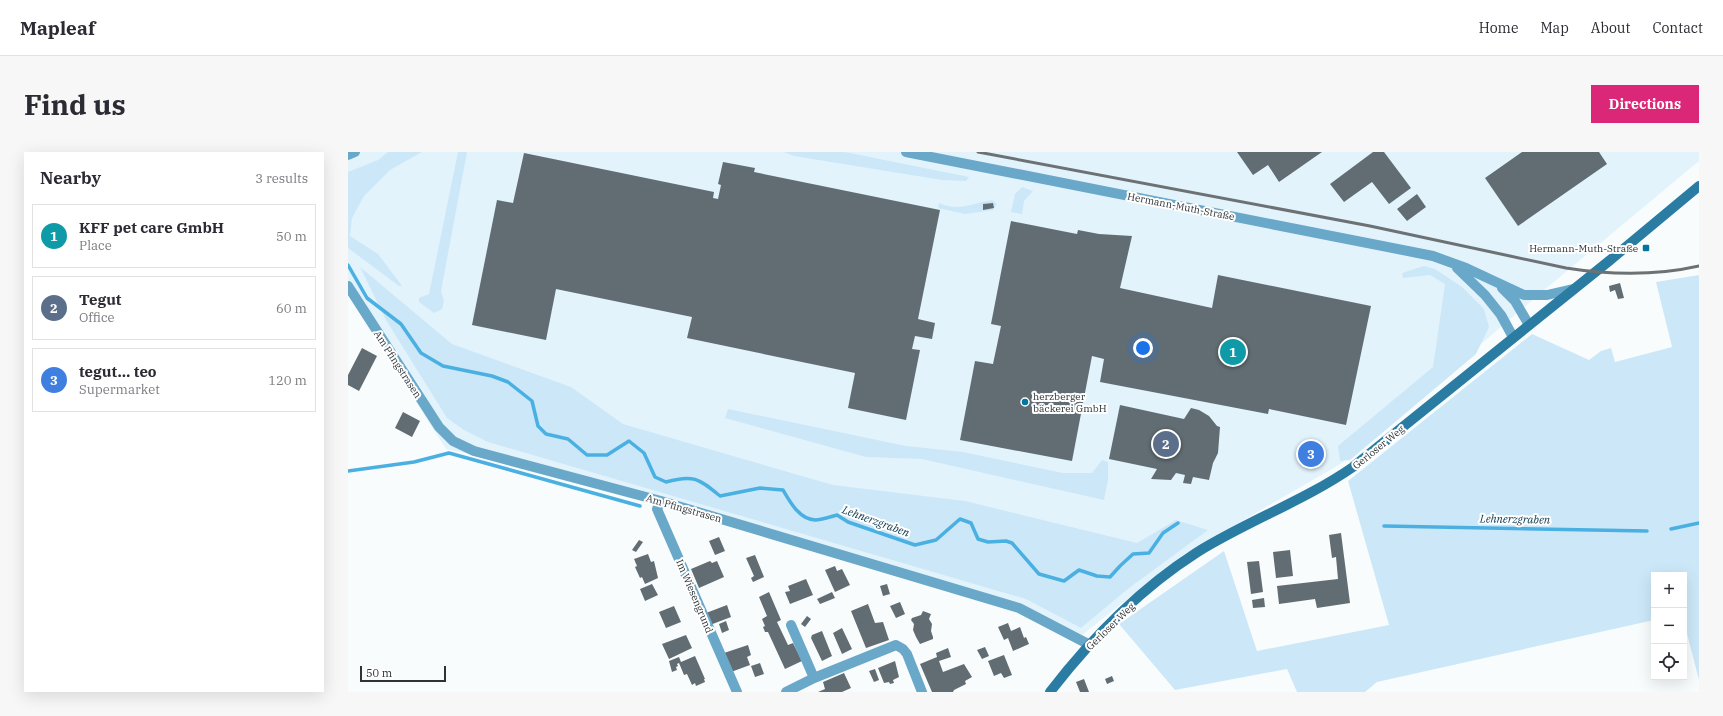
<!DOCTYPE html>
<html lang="en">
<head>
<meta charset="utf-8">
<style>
	body { margin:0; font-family:"IBM Plex Serif",serif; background:#f7f7f7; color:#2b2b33 }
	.controls { position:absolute; right:12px; bottom:12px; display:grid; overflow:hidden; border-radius:0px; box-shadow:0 4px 16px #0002 }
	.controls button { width:36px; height:36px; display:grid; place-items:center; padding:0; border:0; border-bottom:1px solid #e1e1e2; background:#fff; color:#2b2b33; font:20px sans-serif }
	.scale { position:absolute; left:12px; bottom:10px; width:86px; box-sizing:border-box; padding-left:4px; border:2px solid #2d3336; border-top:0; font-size:11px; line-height:14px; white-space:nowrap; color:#2d3336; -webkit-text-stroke:3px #fff; paint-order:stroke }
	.you { position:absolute; left:795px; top:196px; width:14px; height:14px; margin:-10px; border:3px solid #fff; border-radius:50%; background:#1a73e8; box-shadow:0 0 0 6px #1a73e833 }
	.badge { display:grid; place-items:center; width:26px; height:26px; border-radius:50%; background:#db2777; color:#fff; font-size:13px; font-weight:700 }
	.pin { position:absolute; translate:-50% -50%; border:2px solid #fff; box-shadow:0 1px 4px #0006 }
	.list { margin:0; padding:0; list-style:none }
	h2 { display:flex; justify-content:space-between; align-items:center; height:52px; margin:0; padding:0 16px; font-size:17px }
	h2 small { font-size:13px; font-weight:400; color:#7c7c81 }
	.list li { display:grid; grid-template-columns:26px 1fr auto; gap:12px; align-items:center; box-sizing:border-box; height:64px; margin:0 8px 8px; padding:0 8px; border:1px solid #e1e1e2; border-radius:0px }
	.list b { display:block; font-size:15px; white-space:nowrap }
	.list p { margin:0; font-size:13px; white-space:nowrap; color:#7c7c81 }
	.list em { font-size:13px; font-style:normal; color:#7c7c81 }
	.icon { flex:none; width:22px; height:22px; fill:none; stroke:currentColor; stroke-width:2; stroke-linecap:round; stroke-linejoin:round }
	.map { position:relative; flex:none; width:1351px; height:540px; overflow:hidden; border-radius:0px }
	header { display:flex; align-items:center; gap:24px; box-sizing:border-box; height:56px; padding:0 20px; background:#fff; border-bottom:1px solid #e1e1e2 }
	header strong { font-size:19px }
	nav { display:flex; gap:22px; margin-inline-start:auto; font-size:14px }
	.intro { display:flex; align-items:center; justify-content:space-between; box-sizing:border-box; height:96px; padding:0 24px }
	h1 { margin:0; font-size:28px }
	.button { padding:10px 18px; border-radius:0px; background:#db2777; color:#fff; font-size:14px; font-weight:700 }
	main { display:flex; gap:24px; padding:0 24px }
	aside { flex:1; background:#fff; border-radius:0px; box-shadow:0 4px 16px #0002 }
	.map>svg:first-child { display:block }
</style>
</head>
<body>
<header>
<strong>Mapleaf</strong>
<nav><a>Home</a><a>Map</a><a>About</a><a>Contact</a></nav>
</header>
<div class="intro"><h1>Find us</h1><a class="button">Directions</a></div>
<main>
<aside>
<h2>Nearby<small>3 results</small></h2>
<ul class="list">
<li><span class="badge" style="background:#0f9aa8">1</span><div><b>KFF pet care GmbH</b><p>Place</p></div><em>50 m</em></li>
<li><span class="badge" style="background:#5c6f8a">2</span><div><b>Tegut</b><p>Office</p></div><em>60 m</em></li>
<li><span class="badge" style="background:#3f7fe0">3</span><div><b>tegut… teo</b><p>Supermarket</p></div><em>120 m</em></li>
</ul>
</aside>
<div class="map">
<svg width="1351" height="540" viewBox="0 0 1351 540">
	<rect width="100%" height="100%" fill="#f9fcfd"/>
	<!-- built -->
	<path fill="#e2f3fc" d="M0,0h1351v9l-162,135 -195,167 -159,92 -101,80 -59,-30 -361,-109 -216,-47 -98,-154z"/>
	<!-- green -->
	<path fill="#cce8f8" d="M40,0h34l-32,18 -26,26 -12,22 -2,18 28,18 24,32h-3l-51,-38v-76l30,-12z
		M110,0h9l-26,139 3,10 -2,8 -8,4 -15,-11v-4l10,-4z
		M436,0h61l124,25 -3,4 -24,-1 -148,-24z
		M674,35l11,4 -9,10 -2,13 -11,-2 4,-18z
		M644,48l5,4 -4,6 -28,4 -27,-6 1,-5c20,9 34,0 53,-3z
		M1076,114l11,3 27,18 22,22 5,18 -13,27 -126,106 -10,1 -2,-15 95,-79 12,-83 -15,-9 -27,3 -1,-5z
		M12,115l92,77 119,43 52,37 210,61 132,16 172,42 39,-23 32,10 -79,58 -48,40 -55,-29 -538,-157 -24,-12 -17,-12 -61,-98z
		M1351,123v405l-15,-58v-47h-30v45l-277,62 -12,10h-68l-10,-23 -112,21 -56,-66 105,-73 33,100 132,-26 -41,-144 184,-147 57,26 12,-9 10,-3 4,14 57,-15 -16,-65z
		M380,257l178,37 57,6 100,21h29l10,-13 6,2v18l-4,20 -182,-41 -56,-2 -141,-39z"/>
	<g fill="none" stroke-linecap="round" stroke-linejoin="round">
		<!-- stream -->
		<path stroke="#4ab0e2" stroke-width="3.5" d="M0,113l19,33 34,26 20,29 22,13 49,10 16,6 24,19 6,25 8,8 22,5 19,16h20l22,-14 15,12 11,24 11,5c28,-8 33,-3 54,14l40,-8 23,2c7,12 16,29 32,30 6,0 15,-3 22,-5l11,7 67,23 21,-5 24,-21 11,4 7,16 10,3 18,-1 6,2 27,31 25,7 15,-11 18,6 13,1 10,-11 13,-12 16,-1 14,-20 15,-10
			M0,319l66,-9 35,-9 191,53
			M1036,374l263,5
			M1323,377l28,-6"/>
	</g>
	<!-- building -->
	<path fill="#616d73" d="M889,0h85l-43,30 -11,-17 -15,10z
		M1025,0h11l27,36 -22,16 -17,-22 -28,20 -14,-18z
		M1174,0h77l8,12 -89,62 -33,-48z
		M176,1l190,39 -1,6 5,1 3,-14 -3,-1 5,-22 32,6 -1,4 186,38 -22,109 17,4 -3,16 -17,-3 -3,13 8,1 -14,70 -58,-12 7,-35 -168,-35 5,-21 -136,-28 -10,51 -74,-15 25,-125 16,3z
		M1069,42l9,13 -19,14 -10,-12z
		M645,51l1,5 -11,2v-6z
		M663,69l66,13 1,-4 21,4 33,2 -12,52 92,20 6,-33 153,31 -25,119 -77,-16 -1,5 -168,-32 4,-23 -12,-3 -20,105 -112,-21 15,-79 18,3 8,-38 -10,-2z
		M1272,131l4,15 -6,1 -3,-9 -5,2 -1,-6z
		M14,196l15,8 -18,35 -11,-6v-10z
		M772,253l64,14 7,-11 8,2 10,6 8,10 3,1 -2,26 -5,10 -4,17 -16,-3 -2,7 -8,-1 2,-8 -9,-2 -5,7 -20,-1 6,-10 -48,-10z
		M55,260l17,9 -8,16 -17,-9z
		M951,295l26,6 -2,8 -26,-6z
		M993,381l9,70 -33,5 -2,-9 -36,5 -2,-18 61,-7 -2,-22 -4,1 -3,-23z
		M371,385l6,14 -10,4 -6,-14z
		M291,388l4,2 -7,10 -4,-2z
		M942,398l3,26 -17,2 -3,-26z
		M300,402l3,8 3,-1 4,17 -13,6 -3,-7 -2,1 -5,-11 2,-1 -3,-7z
		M407,403l9,22 -11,5 -2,-4 3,-2 -8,-18z
		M362,409l2,2 5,-2 7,16 -25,11 -8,-19z
		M911,409l4,31 -12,2 -4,-32z
		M487,414l2,5 5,-2 8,16 -15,7 -10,-22z
		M458,427l7,16 -23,9 -5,-12 5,-1 -2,-5z
		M304,432l6,11 -13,6 -5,-12z
		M539,432l3,10 -7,2 -3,-10z
		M421,440l12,28 -4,2 11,23 5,-2 9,18 -17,8 -17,-37h-3l-2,-5 2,-1 -3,-7 5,-3 -8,-19z
		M484,440l3,6 -15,6 -3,-5z
		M916,446l1,9 -12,1 -1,-8z
		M552,450l5,12 -9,4 -6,-12z
		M520,452l7,19 8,-1 6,18 -23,8 -15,-37z
		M379,453l4,12 -21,8 -4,-12z
		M326,454l7,16 -15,6 -7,-16z
		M575,459l8,3 -2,5 3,5 -1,7 2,6v2l-13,5 -4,-7 -3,-7 1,-6 -3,-4 1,-2 9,-3z
		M459,464l4,3 -6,8 -4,-3z
		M378,469l3,9 -7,3 -3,-9z
		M660,471l3,8 9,-4 4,11 2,-1 3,7 -16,7 -5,-13 -4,2 -6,-13z
		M494,476l10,21 -10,5 -9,-21z
		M474,479l10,25 -10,5 -11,-23 1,-3z
		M338,483l6,13 -23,11 -7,-15z
		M400,493l3,10 -4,2 3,8 -19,7 -7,-19z
		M637,495l4,9 -7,3 -5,-9z
		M600,496l3,9 -12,4 4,11 21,-8 8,13 -7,4 1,3 -12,6 -1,2h-21l-12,-28 17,-7 -1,-4z
		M656,503l8,20 -8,3 -3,-5 -7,3 -6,-15z
		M347,504l10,23h-1l1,3 -9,4 -1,-3 -3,2 -5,-11 -3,1 -5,-12 -2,1 1,2 -2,1 1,3 -5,2 -3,-11 10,-4 2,5z
		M547,509l4,16 -6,3 1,3 -4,1 -1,-2 -5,1 -6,-15z
		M412,511l4,11 -9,3 -4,-11z
		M527,517l4,11 -5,2 -5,-11z
		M496,521l7,15 -9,4h-24l7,-3 -2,-7z
		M764,524l2,5 -7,3 -2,-5z
		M736,527l5,13h-9l-4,-10z"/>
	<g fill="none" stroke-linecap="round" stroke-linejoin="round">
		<!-- street -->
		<path stroke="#6aa8c9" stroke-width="10" d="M558,0l527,104 33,12 58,27h23l26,-6
			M0,3l7,-3
			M1109,116l28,27 16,20 12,22
			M0,134l91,141 14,14 21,10 187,50 358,107 71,37
			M1154,136l13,13 14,24
			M313,349l-4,8 80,183
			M443,473l23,53
			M438,540l28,-14 82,-33 7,4 4,5 15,38"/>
		<!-- secondary -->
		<path stroke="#2b7ca2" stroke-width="10" d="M702,540c41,-53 90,-103 146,-139 51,-32 108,-52 157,-86l256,-206 90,-75"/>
		<!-- rail -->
		<path stroke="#6c7174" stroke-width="3" d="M630,0l392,74 196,42c44,7 89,8 133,-2"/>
	</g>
	<!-- markers -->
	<g fill="#03759f" stroke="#fff" stroke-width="1.5">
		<rect x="1294" y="92" width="8" height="8" rx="2"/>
		<circle cx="677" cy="250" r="4"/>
	</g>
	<g text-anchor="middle" stroke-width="4" stroke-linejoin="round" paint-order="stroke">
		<!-- street labels -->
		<g font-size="10" fill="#2d3336" stroke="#fff">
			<text transform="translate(833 54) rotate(11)" y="4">Hermann-Muth-Straße</text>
			<text transform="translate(50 212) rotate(57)" y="4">Am Pfingstrasen</text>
			<text transform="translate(1030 295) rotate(-39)" y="4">Gerloser Weg</text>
			<text transform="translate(336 356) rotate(16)" y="4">Am Pfingstrasen</text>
			<text transform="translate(347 444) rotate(67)" y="4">Im Wiesengrund</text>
			<text transform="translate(762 474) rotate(-44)" y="4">Gerloser Weg</text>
		</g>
		<!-- poi labels -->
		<g font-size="10" fill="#2d3336" stroke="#fff" text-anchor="end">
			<text x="1290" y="100">Hermann-Muth-Straße</text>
			<text x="685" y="248" text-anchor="start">herzberger<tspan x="685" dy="12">bäckerei GmbH</tspan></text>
		</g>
		<!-- water labels -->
		<g font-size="11" font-style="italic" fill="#0a384c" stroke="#fff">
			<text transform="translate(1167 367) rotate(1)" y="4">Lehnerzgraben</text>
			<text transform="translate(528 369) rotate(20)" y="4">Lehnerzgraben</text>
		</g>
	</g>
</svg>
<div class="controls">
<button>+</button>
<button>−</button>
<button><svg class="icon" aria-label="locate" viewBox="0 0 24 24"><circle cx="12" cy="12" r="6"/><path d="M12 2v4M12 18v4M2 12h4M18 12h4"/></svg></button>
</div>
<div class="scale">50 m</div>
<div class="you"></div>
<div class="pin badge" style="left:885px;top:200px;background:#0f9aa8">1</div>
<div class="pin badge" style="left:818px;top:292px;background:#5c6f8a">2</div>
<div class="pin badge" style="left:963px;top:302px;background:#3f7fe0">3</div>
</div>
</main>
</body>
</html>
